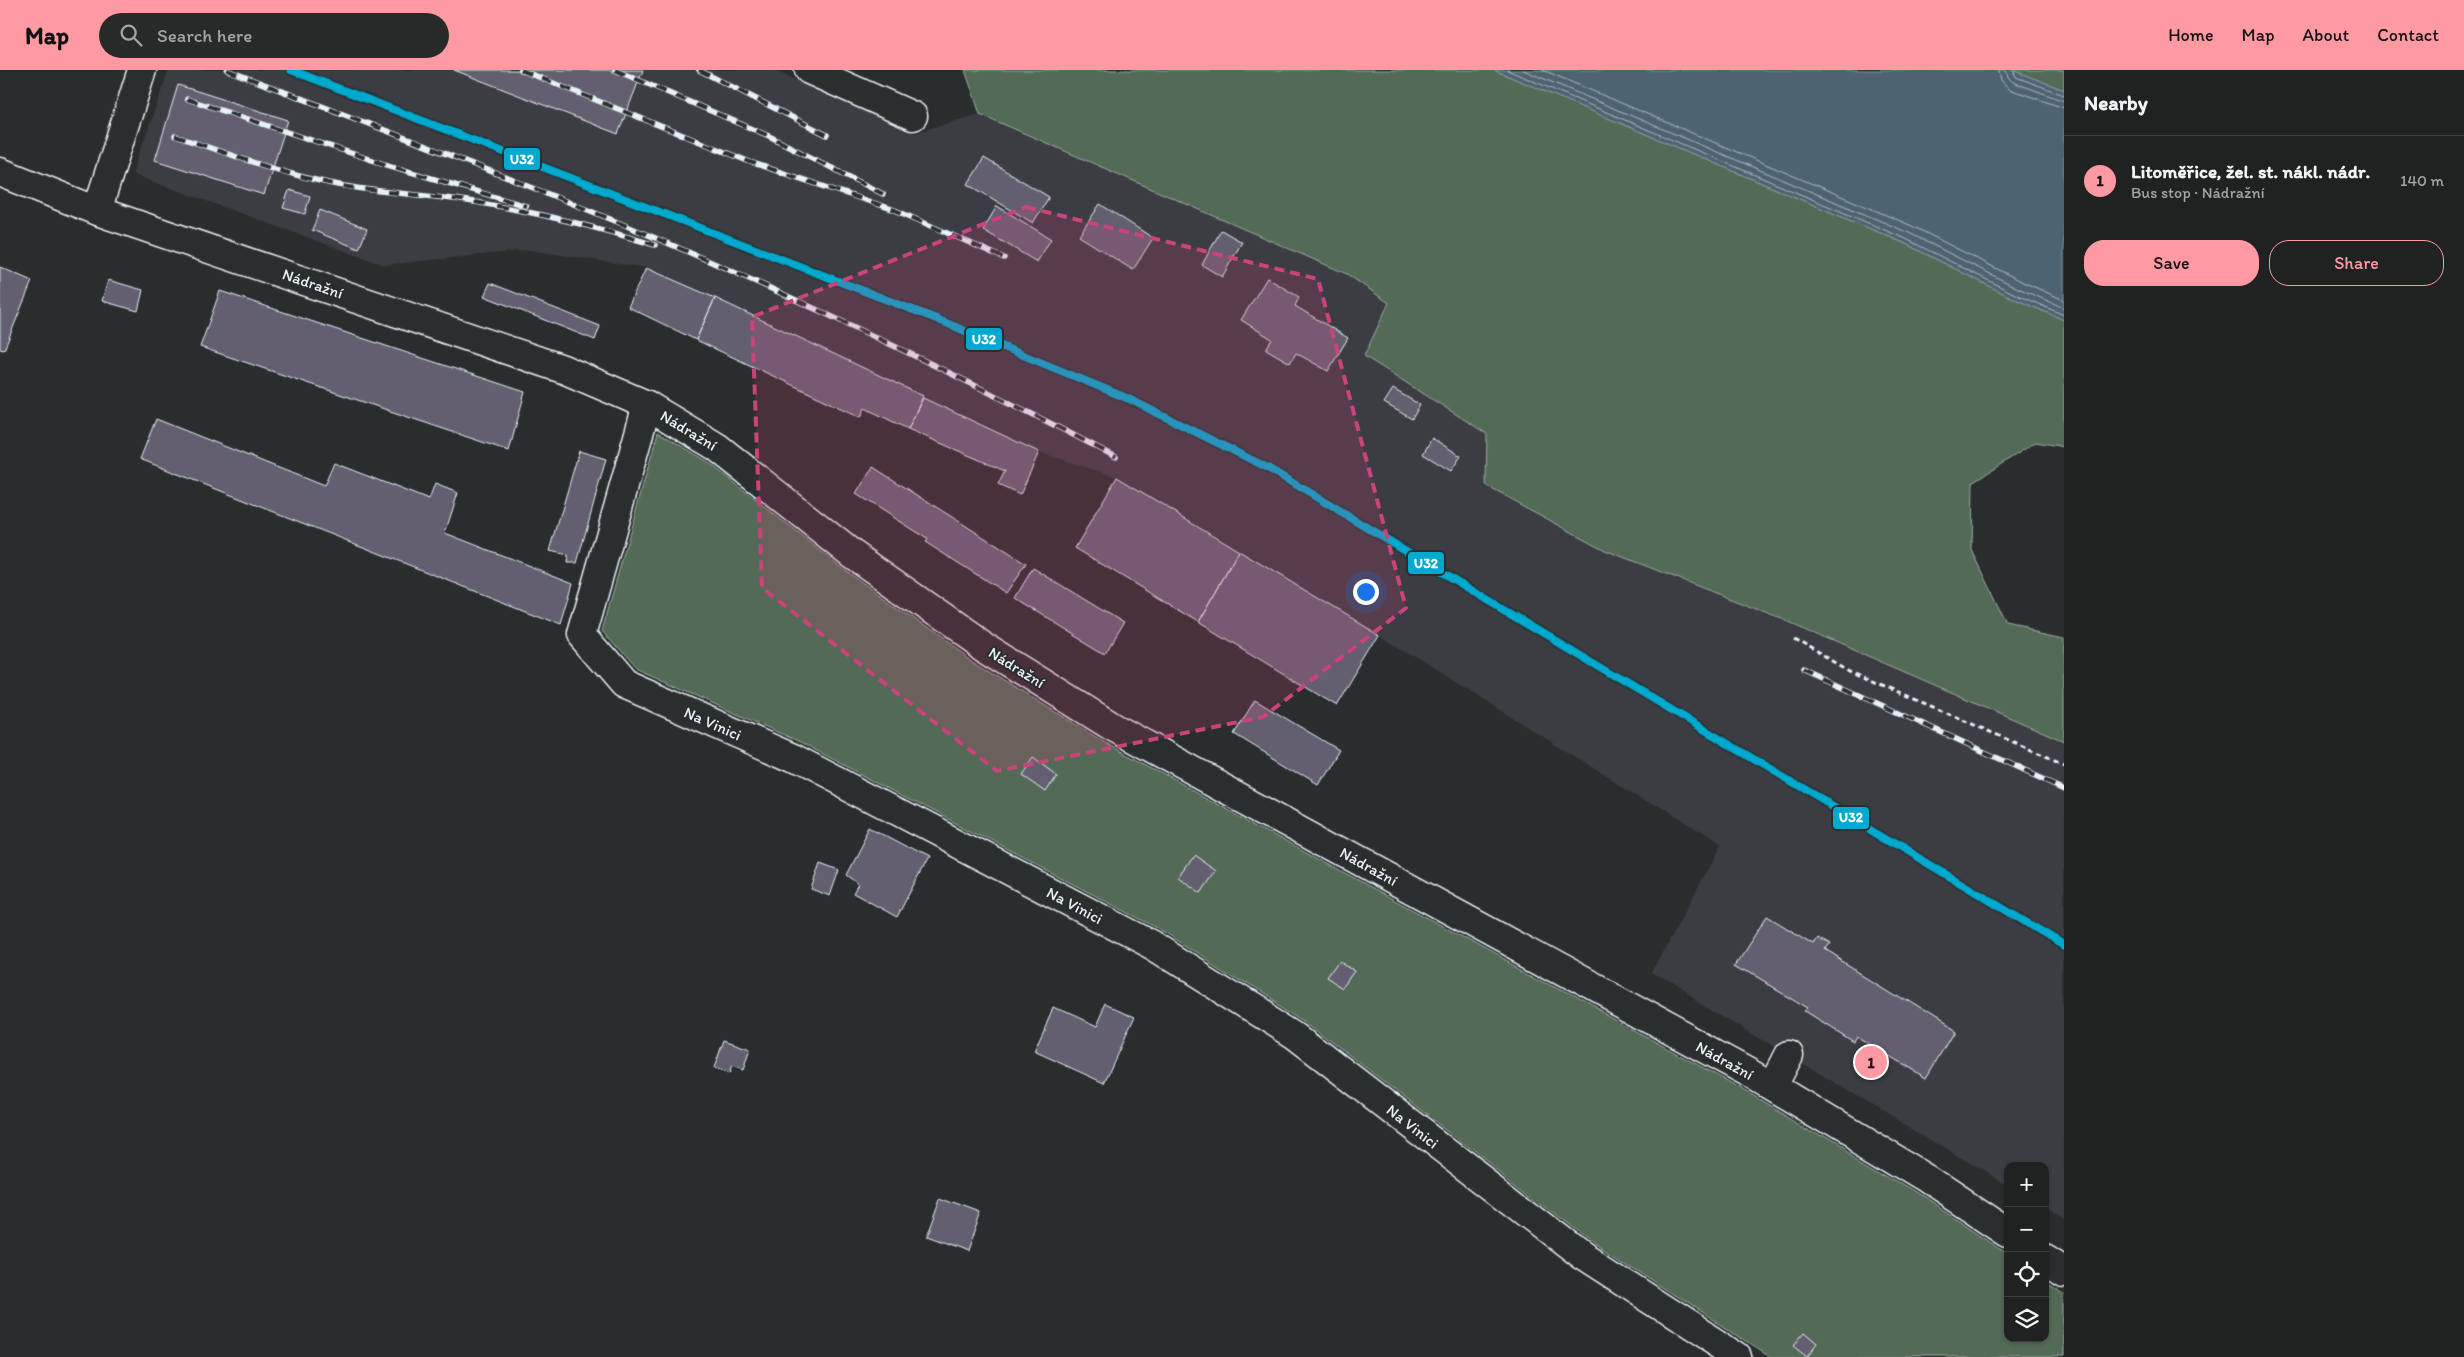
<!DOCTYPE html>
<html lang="en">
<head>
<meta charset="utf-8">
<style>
	body { margin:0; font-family:Itim,sans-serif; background:#282a2a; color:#f1f3f6 }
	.controls { position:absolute; right:15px; bottom:15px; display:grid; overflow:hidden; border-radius:10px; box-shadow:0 1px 4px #0004 }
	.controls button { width:45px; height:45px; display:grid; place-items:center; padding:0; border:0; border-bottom:1px solid #3d3f40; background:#202222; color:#f1f3f6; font:25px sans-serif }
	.you { position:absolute; left:1365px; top:521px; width:18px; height:18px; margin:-12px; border:4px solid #fff; border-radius:50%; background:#1a73e8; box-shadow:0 0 0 8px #1a73e833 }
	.badge { display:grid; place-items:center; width:32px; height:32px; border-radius:50%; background:#ff9aa2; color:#111; font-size:16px; font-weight:700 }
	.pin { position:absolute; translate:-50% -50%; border:2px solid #fff; box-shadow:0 1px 5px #0006 }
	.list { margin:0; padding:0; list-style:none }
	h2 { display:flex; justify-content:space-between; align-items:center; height:65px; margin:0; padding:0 20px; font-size:21px }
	h2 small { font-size:16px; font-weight:400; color:#a2a4a5 }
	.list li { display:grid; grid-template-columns:32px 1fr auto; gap:15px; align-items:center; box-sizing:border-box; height:90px; padding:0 20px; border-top:1px solid #3d3f40 }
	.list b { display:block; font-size:19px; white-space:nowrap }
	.list p { margin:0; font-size:16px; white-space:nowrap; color:#a2a4a5 }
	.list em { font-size:16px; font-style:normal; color:#a2a4a5 }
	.actions { display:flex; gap:10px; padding:15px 20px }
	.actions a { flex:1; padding:11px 0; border:1px solid #ff9aa2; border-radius:20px; text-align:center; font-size:18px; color:#ff9aa2 }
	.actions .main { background:#ff9aa2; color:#111 }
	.icon { flex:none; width:28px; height:28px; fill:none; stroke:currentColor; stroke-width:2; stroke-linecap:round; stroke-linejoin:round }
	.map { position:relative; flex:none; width:2064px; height:1287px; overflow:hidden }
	header { display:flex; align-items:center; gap:30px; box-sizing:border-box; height:70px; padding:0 25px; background:#ff9aa2; color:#111 }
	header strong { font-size:24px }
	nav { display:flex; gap:28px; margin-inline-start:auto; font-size:18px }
	.search { width:350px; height:45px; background:#282a2a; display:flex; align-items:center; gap:12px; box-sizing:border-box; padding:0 18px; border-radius:28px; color:#a2a4a5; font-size:19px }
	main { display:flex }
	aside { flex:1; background:#202222 }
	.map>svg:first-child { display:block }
</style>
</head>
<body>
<header>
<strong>Map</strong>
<div class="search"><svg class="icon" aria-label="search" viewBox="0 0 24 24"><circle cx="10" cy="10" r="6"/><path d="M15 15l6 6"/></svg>Search here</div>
<nav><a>Home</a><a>Map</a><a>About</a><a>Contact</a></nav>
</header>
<main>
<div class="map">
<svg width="2064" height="1287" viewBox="0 0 2064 1287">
	<rect width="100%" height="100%" fill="#2a2d2e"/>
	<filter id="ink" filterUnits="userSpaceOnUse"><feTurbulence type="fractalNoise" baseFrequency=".02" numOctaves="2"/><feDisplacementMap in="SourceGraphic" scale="10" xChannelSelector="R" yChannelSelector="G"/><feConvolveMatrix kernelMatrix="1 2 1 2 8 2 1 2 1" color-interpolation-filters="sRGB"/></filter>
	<g filter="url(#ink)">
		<!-- built -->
		<path fill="#3b3c42" d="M169,0h604l141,63 66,-19 367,160 42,29 -25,53 123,78 -1,52 119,64 182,71 277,120v479l-19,-12v-42h-37v19l-357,-211 69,-127 -340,-212 -263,-158 -78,-25 -393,-184 -117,-18 -145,15 -252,-91z"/>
		<!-- green -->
		<path fill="#526a57" stroke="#9daea8" d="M965,0h529l410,173 111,56 49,21v127l-28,-5 -63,40 -1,68 36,75 56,12v104l-277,-120 -182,-71 -119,-64 1,-52 -123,-78 25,-53 -42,-29 -367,-160z
			M2012,0h52v20z
			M658,362l49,29 135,107 131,93 131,81 638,347 176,105 90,60v84h37v-58l19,12v65h-292l-181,-116 -286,-220 -144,-91 -361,-188 -165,-73 -33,-38z"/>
		<!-- water -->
		<path fill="#4d6471" stroke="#8b9ca7" d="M1494,0h518l52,20v230l-49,-21 -111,-56z"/>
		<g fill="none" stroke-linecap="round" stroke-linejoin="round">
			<!-- shore -->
			<path stroke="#aab9c2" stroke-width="1" d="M1507,0l399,169 111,56 47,20
				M1523,0l386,163 111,56 44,19
				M1543,0l369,156 111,56 41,18
				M1999,0l2,10 8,9 55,19
				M2006,0l2,7 5,5 51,19
				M2013,0l3,7 48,18"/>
		</g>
		<!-- building -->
		<path fill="#635e6f" stroke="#e8f1f8" d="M454,0h189l-25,64z
			M178,15l110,35 -24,75 -109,-35z
			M984,88l65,39 -16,26 -65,-39z
			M289,120l21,6 -5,18 -22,-6z
			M1100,134l53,34 -20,32 -54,-34z
			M997,136l54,33 -14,23 -54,-32z
			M320,140l47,19 -8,20 -47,-19z
			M1221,160l21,12 -20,35 -20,-12z
			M0,197l32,14 -28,69 -4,-1z
			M646,198l69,30 -19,42 -68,-33z
			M1267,208l32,19 -4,9 53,32 -20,33 -32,-18 -6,10 -24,-14 6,-10 -31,-19z
			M108,210l35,10 -5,21 -36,-10z
			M490,213l110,43 -5,14 -111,-44z
			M220,221l305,101 -16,59 -309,-104z
			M715,228l208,98 -15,33 -43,-21 -4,9 -165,-77z
			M1393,319l27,16 -8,14 -28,-16z
			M923,328l116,54 -19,43 -22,-10 7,-14 -97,-42z
			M156,349l168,67 10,-23 95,37 6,-16 23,9 -13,40 128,50 -12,42 -421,-166z
			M1432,368l29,18 -10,15 -28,-17z
			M579,381l27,8 -29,104h-10l1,-8 -18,-4z
			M873,397l153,97 -20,29 -81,-51 2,-3 -71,-45z
			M1117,407l122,74 -41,71 -123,-74z
			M1239,481l141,84 -43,71 -139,-84z
			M1033,498l90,55 -18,30 -90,-55z
			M1255,630l84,50 -21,35 -84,-51z
			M1033,687l23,17 -11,17 -24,-17z
			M870,759l57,30 -30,58 -44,-24 5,-9 -12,-9z
			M1193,785l23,16 -15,22 -23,-16z
			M820,793l19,7 -9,26 -19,-7z
			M1767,846l46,28 4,-6 12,7 -4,6 129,80 -28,47 -70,-42 -3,5 -48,-30 3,-4 -72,-43z
			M1340,891l17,11 -12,17 -17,-11z
			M1105,934l29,13 -30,66 -70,-32 19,-43 42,19z
			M724,970l26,9 -7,21 -11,-4 -3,8 -15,-6z
			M940,1128l41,15 -14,38 -41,-15z
			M1803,1263l13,11 -9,12 -14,-11z"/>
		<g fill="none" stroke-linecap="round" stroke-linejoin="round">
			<!-- minor casing -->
			<g stroke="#e8f1f8" stroke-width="31">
				<path id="minor" d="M809,0l104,46
					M97,141l45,-141
					M647,335l-65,230 42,49 169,74 359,187 143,90 286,220 158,102
					M1773,1016l16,-31"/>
			</g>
			<!-- major casing -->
			<g stroke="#e8f1f8" stroke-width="31">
				<path id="major" d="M0,102l97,39 466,158 84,36 70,42 135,107 131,92 130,81 638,347 176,105 81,54
					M2045,1189l19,12"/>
			</g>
			<!-- path -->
			<path stroke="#e8f1f8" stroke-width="3" stroke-dasharray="5 4" stroke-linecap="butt" d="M1793,568l57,33 214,93"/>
			<!-- minor -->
			<use href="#minor" stroke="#2a2d2e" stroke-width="28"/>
			<!-- major -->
			<use href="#major" stroke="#2a2d2e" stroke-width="28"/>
			<!-- rail casing -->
			<g stroke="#e8f1f8" stroke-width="5.5">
				<path id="rail" d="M227,0c134,51 268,101 400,156 166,69 329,148 489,231
					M521,0l229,92 145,48 109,48
					M615,0l154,66 114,58
					M699,0l128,65
					M187,29l197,65 142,42
					M175,66c49,16 98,35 149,46 53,12 108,12 162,22 57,10 114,24 169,41
					M1804,600l260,118"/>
			</g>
			<!-- rail -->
			<use href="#rail" stroke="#2a2d2e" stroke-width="4" stroke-dasharray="11" stroke-linecap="butt"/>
			<!-- rail-1 casing -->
			<g stroke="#2a2d2e" stroke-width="11">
				<path id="rail-1" d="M291,0l643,248 195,81 137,68 798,478"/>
			</g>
			<!-- rail-1 -->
			<use href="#rail-1" stroke="#00a9ce" stroke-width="8"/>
		</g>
	</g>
	<!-- marked area -->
	<path fill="#ca437a" fill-opacity="0.2" stroke="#ca437a" stroke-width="4" stroke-dasharray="10 6" stroke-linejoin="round" d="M1026,137l292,72 88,329 -143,109 -266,54 -235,-183 -10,-271z"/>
	<g text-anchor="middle" stroke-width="4" stroke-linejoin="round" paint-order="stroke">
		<!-- street labels -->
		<g font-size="16" fill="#e8f1f8" stroke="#2a2d2e">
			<text transform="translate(313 213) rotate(19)" y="6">Nádražní</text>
			<text transform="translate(689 360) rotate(31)" y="6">Nádražní</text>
			<text transform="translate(1017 597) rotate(32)" y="6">Nádražní</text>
			<text transform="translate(713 653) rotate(24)" y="6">Na Vinici</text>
			<text transform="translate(1369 796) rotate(29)" y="6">Nádražní</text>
			<text transform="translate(1075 835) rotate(28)" y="6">Na Vinici</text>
			<text transform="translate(1725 990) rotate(29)" y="6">Nádražní</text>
			<text transform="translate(1413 1056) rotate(38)" y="6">Na Vinici</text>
		</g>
	</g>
	<g stroke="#2a2d2e" stroke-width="2">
		<rect x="503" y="77" width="38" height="24" rx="5" fill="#00a9ce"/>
		<rect x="965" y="257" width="38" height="24" rx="5" fill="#00a9ce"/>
		<rect x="1407" y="481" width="38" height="24" rx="5" fill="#00a9ce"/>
		<rect x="1832" y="736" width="38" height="24" rx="5" fill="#00a9ce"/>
	</g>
	<g font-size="14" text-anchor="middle" font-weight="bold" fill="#fff">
		<text x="522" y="94">U32</text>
		<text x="984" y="274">U32</text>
		<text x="1426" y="498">U32</text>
		<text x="1851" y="752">U32</text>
	</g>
</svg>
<div class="controls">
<button>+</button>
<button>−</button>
<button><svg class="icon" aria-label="locate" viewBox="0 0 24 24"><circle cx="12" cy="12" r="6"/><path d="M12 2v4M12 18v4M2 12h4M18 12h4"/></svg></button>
<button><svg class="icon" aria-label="layers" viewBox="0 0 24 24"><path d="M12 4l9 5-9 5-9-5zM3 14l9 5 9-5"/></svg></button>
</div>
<div class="you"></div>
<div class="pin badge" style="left:1871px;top:992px">1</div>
</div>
<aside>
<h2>Nearby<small></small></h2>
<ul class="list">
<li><span class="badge">1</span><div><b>Litoměřice, žel. st. nákl. nádr.</b><p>Bus stop · Nádražní</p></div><em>140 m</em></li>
</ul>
<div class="actions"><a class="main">Save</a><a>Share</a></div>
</aside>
</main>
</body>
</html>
